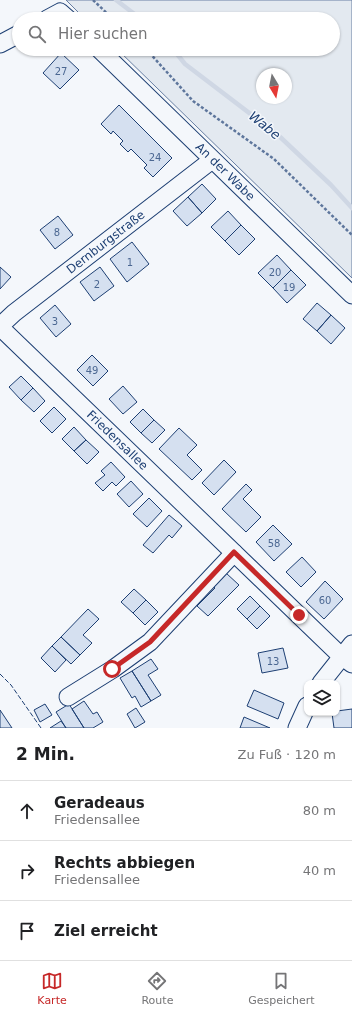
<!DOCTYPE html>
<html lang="de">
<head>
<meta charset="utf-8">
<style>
	body { margin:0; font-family:"DejaVu Sans",sans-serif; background:#f2f2f2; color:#202124 }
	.controls { position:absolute; right:12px; bottom:12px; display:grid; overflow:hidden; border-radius:8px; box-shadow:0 1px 3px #0004 }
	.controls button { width:36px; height:36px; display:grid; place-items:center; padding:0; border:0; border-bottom:1px solid #e0e0e0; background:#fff; color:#202124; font:20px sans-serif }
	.compass { position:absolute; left:256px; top:68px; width:36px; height:36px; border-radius:50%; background:#fff; box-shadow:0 1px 3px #0004; rotate:170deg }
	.stop { position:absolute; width:12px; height:12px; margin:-9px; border:3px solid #c62828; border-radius:50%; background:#fff }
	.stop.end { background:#c62828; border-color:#fff; box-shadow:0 1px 4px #0008 }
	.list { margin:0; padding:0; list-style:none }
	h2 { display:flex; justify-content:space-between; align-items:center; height:52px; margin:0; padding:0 16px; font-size:17px }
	h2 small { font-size:13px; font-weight:400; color:#757577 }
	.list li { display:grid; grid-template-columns:26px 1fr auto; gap:12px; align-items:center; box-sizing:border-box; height:60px; padding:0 16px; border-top:1px solid #e0e0e0 }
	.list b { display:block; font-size:15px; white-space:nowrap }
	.list p { margin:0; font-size:13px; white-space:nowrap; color:#757577 }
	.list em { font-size:13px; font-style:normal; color:#757577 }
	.icon { flex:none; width:22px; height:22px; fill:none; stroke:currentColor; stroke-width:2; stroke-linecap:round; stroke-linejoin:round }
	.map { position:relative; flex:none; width:352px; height:728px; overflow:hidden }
	.search { position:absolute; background:#fff; box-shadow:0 1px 3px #0004; left:12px; right:12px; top:12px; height:44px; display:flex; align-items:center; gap:10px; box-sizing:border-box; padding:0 14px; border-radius:22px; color:#757577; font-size:15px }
	.sheet { height:232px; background:#fff }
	nav { display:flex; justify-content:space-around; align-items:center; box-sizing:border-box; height:56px; border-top:1px solid #e0e0e0; background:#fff; font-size:11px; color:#757577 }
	nav a { display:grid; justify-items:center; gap:2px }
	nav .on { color:#c62828 }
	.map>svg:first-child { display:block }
</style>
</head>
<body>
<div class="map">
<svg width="352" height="728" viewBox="0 0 352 728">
	<rect width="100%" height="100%" fill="#f4f7fb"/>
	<!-- green -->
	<path fill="#e3e9f0" stroke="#687fa3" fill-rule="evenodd" d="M66,0h286v278l-235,-229h216v-30h-248zM262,74h24v24h-24z"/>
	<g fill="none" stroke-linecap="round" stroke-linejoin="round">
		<!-- stream -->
		<path stroke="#cfd7e4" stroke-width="4.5" d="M116,0l25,19
			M173,49l12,15 93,71 53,50 21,23"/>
	</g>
	<!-- building -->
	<path fill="#d5e0f0" stroke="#1d3f73" d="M61,53l18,17 -19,19 -17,-16z
		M119,105l53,53 -19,19 -9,-9 3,-3 -16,-16 -3,3 -8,-8 3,-3 -10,-10 -2,3 -10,-10z
		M202,184l14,15 -14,14 -14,-16z
		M188,197l14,16 -15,13 -14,-15z
		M228,211l13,14 -16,16 -14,-14z
		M58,216l15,19 -18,14 -15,-19z
		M241,225l14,14 -16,16 -14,-14z
		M132,242l17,22 -22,18 -17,-23z
		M277,255l14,15 -18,18 -15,-15z
		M0,267l11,10 -11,12z
		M100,267l14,19 -20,15 -14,-19z
		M291,270l15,15 -19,18 -14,-15z
		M317,303l14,12 -14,16 -14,-12z
		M55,305l16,19 -15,13 -16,-19z
		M331,315l14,13 -14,16 -14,-13z
		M92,355l16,16 -15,15 -16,-16z
		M21,376l12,12 -12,12 -12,-13z
		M123,386l14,16 -14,12 -14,-15z
		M33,388l12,13 -11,11 -13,-12z
		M54,407l12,12 -14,14 -12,-12z
		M143,409l11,11 -13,13 -11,-11z
		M154,420l11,10 -13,13 -11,-10z
		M74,427l12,13 -12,11 -12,-12z
		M179,428l18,17 -10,10 15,15 -10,10 -33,-31z
		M86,440l13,12 -12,12 -13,-13z
		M224,460l12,12 -22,23 -12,-12z
		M111,462l14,15 -9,9 -4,-4 -9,9 -8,-8 10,-8 -4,-4z
		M131,481l12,13 -14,13 -12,-13z
		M246,484l6,6 -9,9 18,18 -15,15 -24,-23z
		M149,498l13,13 -15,16 -14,-13z
		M169,515l13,11 -10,12 -3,-3 -16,18 -10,-8z
		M273,525l19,19 -18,17 -18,-19z
		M302,557l14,15 -15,15 -15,-15z
		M226,573l13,12 -31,31 -11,-10 18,-18 -2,-2z
		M325,581l18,18 -19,20 -18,-17z
		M134,589l12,11 -13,13 -12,-11z
		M250,596l10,10 -13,13 -10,-10z
		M146,600l12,12 -13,13 -12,-12z
		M260,606l10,10 -13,13 -10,-10z
		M88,609l11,10 -16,16 9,8 -12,12 -19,-18z
		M61,637l19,18 -9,9 -19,-18z
		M52,646l14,14 -11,12 -14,-14z
		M283,648l5,20 -26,5 -4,-20z
		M151,659l7,10 -10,6 13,20 -10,6 -19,-30z
		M132,671l19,30 -10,6 -6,-11 -3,2 -12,-20z
		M254,690l30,13 -6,16 -31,-13z
		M84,701l9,13 4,-2 6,10 -10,6h-9l-12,-19z
		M45,704l7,11 -12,7 -6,-12z
		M69,704l15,24h-18l-10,-16z
		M136,708l9,14 -10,6 -8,-14z
		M352,709v19h-18l-2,-15h5v-2z
		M0,710l12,18h-12z
		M244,717l26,11h-30z
		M61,721l5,7h-16z"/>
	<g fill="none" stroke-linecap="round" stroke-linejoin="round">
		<!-- minor casing -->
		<g stroke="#1d3f73" stroke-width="19">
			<g id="minor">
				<path d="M47,19l13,-7 8,7"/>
				<path d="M0,44l19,-10"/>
				<path id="s1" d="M99,49l253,246"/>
				<path id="s2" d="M0,326l14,-13 198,-153"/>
				<path id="s3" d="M0,327l341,329 11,8"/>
				<path d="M321,683l31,-39"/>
				<path d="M68,697l45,-28 37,-27 84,-89"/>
				<path d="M297,728l10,-22"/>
			</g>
		</g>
		<!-- path -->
		<path stroke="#5e769c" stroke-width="2.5" stroke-dasharray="3 2" stroke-linecap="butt" d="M93,0l20,19
			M146,49l47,52 81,58 78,76"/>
		<!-- minor -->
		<use href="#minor" stroke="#f4f7fb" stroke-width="17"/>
		<!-- fence -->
		<path stroke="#1d3f73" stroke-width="1" stroke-dasharray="5 2" stroke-linecap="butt" d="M0,674l11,11 30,43"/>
	</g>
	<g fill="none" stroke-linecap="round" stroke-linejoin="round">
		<!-- route -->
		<path stroke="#c62828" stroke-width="5" d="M112,669l38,-27 84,-90 65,63"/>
	</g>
	<g text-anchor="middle" stroke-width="3" stroke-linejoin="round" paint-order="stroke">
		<!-- number labels -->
		<g font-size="10" fill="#4b6792">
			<text x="61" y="75">27</text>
			<text x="155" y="161">24</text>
			<text x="57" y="236">8</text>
			<text x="130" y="266">1</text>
			<text x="275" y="276">20</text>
			<text x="97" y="288">2</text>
			<text x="289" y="291">19</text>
			<text x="55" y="325">3</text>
			<text x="92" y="374">49</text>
			<text x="274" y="547">58</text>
			<text x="325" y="604">60</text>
			<text x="273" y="665">13</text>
		</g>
		<!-- street labels -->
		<g font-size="12" fill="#1d3f73" stroke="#f4f7fb">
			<text dy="4" stroke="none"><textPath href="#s1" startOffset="176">An der Wabe</textPath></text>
			<text dy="4" stroke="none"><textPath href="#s2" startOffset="135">Dernburgstraße</textPath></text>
			<text dy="4" stroke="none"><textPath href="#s3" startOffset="163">Friedensallee</textPath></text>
		</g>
		<!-- water labels -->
		<g font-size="13" font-style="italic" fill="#1d3f73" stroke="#f4f7fb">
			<text transform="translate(265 125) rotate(39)" y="5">Wabe</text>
		</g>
	</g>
</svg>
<div class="controls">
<button><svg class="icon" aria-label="layers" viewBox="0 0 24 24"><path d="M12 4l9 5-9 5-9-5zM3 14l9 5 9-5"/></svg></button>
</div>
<svg class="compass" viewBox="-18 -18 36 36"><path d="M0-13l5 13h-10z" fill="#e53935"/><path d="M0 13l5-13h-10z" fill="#757577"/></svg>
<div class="stop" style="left:112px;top:669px"></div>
<div class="stop end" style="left:299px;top:615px"></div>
<div class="search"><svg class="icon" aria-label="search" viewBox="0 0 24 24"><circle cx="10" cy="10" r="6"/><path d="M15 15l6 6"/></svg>Hier suchen</div>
</div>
<section class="sheet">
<h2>2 Min.<small>Zu Fuß · 120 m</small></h2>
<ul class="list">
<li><svg class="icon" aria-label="ahead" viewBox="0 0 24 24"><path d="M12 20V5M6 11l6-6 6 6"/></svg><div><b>Geradeaus</b><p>Friedensallee</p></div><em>80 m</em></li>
<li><svg class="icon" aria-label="right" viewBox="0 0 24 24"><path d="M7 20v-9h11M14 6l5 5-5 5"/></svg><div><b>Rechts abbiegen</b><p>Friedensallee</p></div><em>40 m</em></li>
<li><svg class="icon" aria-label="arrive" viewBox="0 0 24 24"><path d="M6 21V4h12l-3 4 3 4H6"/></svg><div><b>Ziel erreicht</b></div></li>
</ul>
</section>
<nav>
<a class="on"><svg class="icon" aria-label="map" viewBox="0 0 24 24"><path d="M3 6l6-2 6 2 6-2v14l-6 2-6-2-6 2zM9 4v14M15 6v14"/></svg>Karte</a>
<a><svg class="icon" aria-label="directions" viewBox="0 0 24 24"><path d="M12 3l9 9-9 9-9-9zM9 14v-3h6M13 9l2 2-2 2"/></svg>Route</a>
<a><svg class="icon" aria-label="saved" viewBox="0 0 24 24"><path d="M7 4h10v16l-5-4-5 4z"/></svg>Gespeichert</a>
</nav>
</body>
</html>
